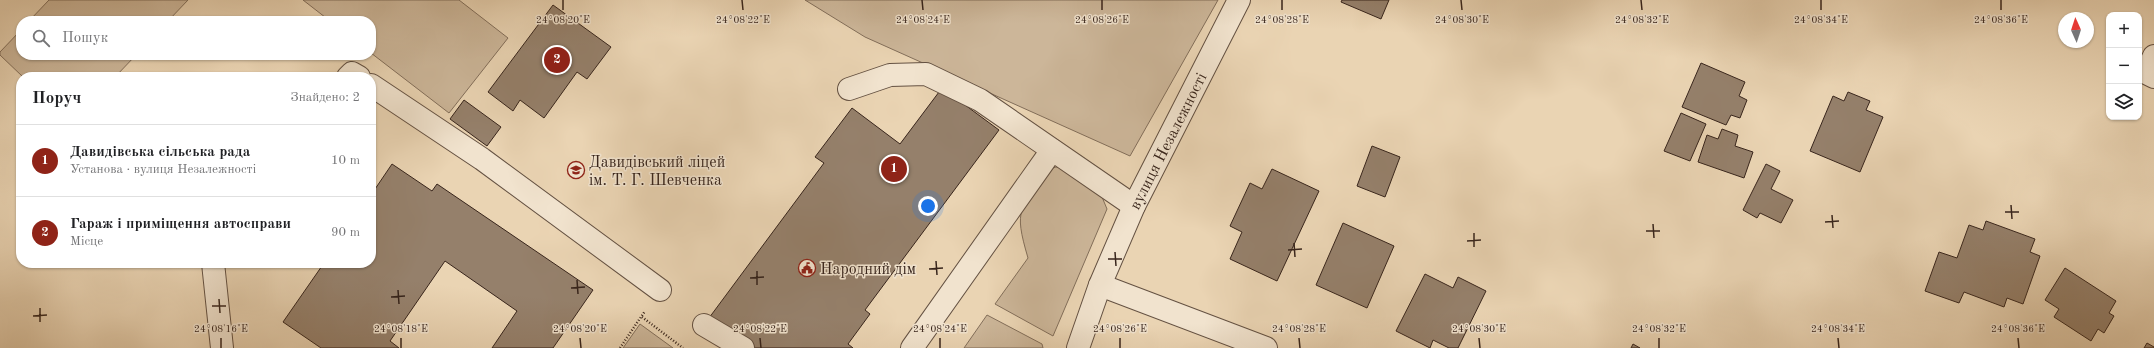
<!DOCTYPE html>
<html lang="uk">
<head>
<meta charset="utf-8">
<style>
	body { margin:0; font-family:"Old Standard TT",serif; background:#f6f6f6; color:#202124 }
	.controls { position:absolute; right:12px; top:12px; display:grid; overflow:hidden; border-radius:8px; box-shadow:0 1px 3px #0004 }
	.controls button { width:36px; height:36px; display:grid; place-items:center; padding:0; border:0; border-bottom:1px solid #e0e0e0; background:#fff; color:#202124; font:20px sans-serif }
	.compass { position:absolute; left:2058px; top:12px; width:36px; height:36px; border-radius:50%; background:#fff; box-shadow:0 1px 3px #0004; rotate:357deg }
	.you { position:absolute; left:928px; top:206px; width:14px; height:14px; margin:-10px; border:3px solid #fff; border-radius:50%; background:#1a73e8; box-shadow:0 0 0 6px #1a73e833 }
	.badge { display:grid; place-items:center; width:26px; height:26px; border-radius:50%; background:#8f2418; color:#fff; font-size:13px; font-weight:700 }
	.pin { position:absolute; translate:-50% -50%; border:2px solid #fff; box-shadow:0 1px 4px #0006 }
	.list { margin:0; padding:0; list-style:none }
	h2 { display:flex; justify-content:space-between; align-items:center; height:52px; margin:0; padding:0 16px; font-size:17px }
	h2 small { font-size:13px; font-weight:400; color:#757577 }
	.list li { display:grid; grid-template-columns:26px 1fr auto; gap:12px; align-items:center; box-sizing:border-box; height:72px; padding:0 16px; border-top:1px solid #e0e0e0 }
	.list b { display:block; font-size:15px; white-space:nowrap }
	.list p { margin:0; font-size:13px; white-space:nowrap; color:#757577 }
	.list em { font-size:13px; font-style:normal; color:#757577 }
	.icon { flex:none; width:22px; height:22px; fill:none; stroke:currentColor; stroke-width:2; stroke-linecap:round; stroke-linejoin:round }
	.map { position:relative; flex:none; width:2154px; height:348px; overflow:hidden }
	.search { position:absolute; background:#fff; box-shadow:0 1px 3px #0004; left:16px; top:16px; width:360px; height:44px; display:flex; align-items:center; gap:10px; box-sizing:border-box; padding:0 14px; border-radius:16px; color:#757577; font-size:15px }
	.panel { position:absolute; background:#fff; box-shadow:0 1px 3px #0004; left:16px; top:72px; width:360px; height:196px; border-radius:16px }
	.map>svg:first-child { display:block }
</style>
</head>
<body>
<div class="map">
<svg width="2154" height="348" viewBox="0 0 2154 348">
	<rect width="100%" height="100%" fill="#ead4b3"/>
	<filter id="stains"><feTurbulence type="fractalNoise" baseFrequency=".005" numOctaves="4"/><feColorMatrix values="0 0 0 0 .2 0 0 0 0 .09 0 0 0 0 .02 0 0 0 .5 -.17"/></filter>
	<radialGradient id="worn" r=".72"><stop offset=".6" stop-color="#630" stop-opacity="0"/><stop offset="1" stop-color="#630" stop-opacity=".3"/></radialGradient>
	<!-- green -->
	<path fill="#ccb699" stroke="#826e5a" d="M49,0h139l-20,21h-139z
		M303,0h156l49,38 -59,75 -78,-60v-32h-41z
		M805,0h413l-88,156 -265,-119z
		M21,30v25h115l-21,22h-92l-23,-22v-3z
		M1056,167l6,1 40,29 5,12 -54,127 -58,-32 33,-46c-15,-51 -8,-48 22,-89z
		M987,315l55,29 1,4h-79z
		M640,324l33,24h-50z"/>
	<!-- building -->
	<path fill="#95806b" stroke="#38251c" d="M1342,0h47l-8,19 -40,-17z
		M553,5l58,42 -24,32 -10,-7 -33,46 -24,-18 -7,11 -25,-19z
		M1701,63l44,19 -6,14 8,4 -7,18 -9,-3 -5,10 -44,-18z
		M942,88l57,42 -134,180 5,4 -22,30 5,4h-104l-40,-30 115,-155 -9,-6 37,-49 48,36z
		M1848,92l22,9 -4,9 17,7 -23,55 -50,-21 23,-55 11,5z
		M464,100l37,27 -14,19 -37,-27z
		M1681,113l25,11 -16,37 -26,-10z
		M1722,129l16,6 -3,11 18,6 -9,26 -46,-16 9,-27 11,4z
		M1372,146l28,11 -15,40 -28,-11z
		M392,164l40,27 5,-7 156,106 -40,58h-61l25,-37 -72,-50 -55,80 9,7h-78l-38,-26 41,-59h47v-68z
		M1766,164l14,7 -9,18 22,11 -12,23 -21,-10 -3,5 -14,-8z
		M1272,169l47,22 -42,90 -47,-22 12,-27 -12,-6 20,-43 12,6z
		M1986,221l49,18 -5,13 10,4 -17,48 -16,-6 -3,9 -40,-15 -5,11 -34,-12 14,-39 18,6 12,-33 14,5z
		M1343,223l51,23 -27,62 -51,-23z
		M2065,268l51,33 -7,12 5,3 -10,17 -6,-4 -7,12 -37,-24 5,-8 -14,-9z
		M1425,274l28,14 5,-11 28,14 -28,57h-9l-16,-8 -3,8 -34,-17z
		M2147,343l7,4v1h-10z
		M1633,344l7,4h-9z"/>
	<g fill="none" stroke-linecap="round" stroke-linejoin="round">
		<!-- minor casing -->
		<g stroke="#645142" stroke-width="24">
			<g id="minor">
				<path d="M2154,56l-8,17 8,4"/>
				<path d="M348,77l4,-4 7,4"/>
				<path d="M371,85l111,74 178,131"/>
				<path d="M849,89l41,-14 36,-1 54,26 154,106"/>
				<path d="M213,263l9,85"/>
				<path d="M1100,285l166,63"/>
				<path d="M704,325l39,23"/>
				<path d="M912,348l140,-198"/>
				<path id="s1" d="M1078,348l22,-63 34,-79 105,-206"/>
			</g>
		</g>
		<!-- path -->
		<path stroke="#38251c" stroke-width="2.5" stroke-dasharray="1 2" stroke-linecap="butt" d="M642,317l41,31
			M620,348l25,-37"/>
		<!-- minor -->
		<use href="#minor" stroke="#f1e3ce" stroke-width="22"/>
	</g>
	<!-- ticks -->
	<path fill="none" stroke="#38251c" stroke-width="1.5" d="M563,0v10M742,0l1,10M922,0l1,10M1102,0v10M1282,0v10M1461,0l1,10M1641,0l1,10M1821,0v10M2001,0v10M2011,205l1,14M2005,212h14M1832,215l1,13M1825,222l14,-1M1653,224l1,14M1646,231h14M1474,233v14M1467,241l14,-1M1294,243l1,14M1288,250l14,-1M1115,252l1,14M1108,259h14M936,261l1,14M929,269l14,-1M757,271v14M750,278l14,-1M577,280l1,14M571,288l14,-1M398,290l1,14M391,297l14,-1M219,299l1,14M212,306h14M40,308v14M33,316l14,-1M221,338v10M401,338v10M580,338l1,10M760,338l1,10M940,338v10M1120,338v10M1299,338l1,10M1479,338l1,10M1659,338v10M1838,338l1,10M2018,338l1,10"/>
	<!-- icons -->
	<defs>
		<g id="school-ring" transform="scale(0.9)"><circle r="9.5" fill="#f1e3ce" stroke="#8f2418" stroke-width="1.5"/><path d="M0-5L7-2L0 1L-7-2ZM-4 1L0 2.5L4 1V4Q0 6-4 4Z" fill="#8f2418"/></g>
		<g id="civic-ring" transform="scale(0.9)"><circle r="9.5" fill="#f1e3ce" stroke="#8f2418" stroke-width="1.5"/><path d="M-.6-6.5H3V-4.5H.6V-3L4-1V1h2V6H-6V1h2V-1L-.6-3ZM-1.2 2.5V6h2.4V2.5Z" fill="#8f2418"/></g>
	</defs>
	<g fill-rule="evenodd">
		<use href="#school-ring" x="576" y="170"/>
		<use href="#civic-ring" x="807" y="268"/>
	</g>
	<g text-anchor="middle" stroke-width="3" stroke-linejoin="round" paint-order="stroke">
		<!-- street labels -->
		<g font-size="16" fill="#38251c" stroke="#f1e3ce">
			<text dy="6" stroke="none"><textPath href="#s1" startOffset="226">вулиця Незалежності</textPath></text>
		</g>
		<!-- poi labels -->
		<g font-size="16" fill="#38251c" stroke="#f1e3ce" text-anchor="start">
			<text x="589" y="167">Давидівський ліцей<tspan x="589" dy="18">ім. Т. Г. Шевченка</tspan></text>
			<text x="820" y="274">Народний дім</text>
		</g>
	</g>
	<g font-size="10" text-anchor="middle" fill="#38251c" stroke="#f1e3ce" stroke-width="3" stroke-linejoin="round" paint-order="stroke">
		<text x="563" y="23">24°08'20"E</text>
		<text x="743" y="23">24°08'22"E</text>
		<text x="923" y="23">24°08'24"E</text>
		<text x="1102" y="23">24°08'26"E</text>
		<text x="1282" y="23">24°08'28"E</text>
		<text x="1462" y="23">24°08'30"E</text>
		<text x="1642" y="23">24°08'32"E</text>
		<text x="1821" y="23">24°08'34"E</text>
		<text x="2001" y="23">24°08'36"E</text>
		<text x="221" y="332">24°08'16"E</text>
		<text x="401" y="332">24°08'18"E</text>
		<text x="580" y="332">24°08'20"E</text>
		<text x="760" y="332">24°08'22"E</text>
		<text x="940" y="332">24°08'24"E</text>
		<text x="1120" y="332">24°08'26"E</text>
		<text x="1299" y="332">24°08'28"E</text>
		<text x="1479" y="332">24°08'30"E</text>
		<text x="1659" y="332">24°08'32"E</text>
		<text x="1838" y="332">24°08'34"E</text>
		<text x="2018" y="332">24°08'36"E</text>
	</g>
	<rect width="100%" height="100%" filter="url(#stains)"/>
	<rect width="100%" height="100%" fill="url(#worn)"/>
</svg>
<div class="controls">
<button>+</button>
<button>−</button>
<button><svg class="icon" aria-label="layers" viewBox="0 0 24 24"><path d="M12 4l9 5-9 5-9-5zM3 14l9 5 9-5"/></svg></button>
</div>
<svg class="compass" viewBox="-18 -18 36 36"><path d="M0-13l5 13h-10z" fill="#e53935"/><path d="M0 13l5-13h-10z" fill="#757577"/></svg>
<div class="you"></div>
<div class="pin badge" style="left:894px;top:169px">1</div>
<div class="pin badge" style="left:557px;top:60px">2</div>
<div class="search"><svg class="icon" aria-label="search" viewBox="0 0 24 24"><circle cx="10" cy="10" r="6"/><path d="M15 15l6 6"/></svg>Пошук</div>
<section class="panel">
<h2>Поруч<small>Знайдено: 2</small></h2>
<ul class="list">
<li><span class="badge">1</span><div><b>Давидівська сільська рада</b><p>Установа · вулиця Незалежності</p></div><em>10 m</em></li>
<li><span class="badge">2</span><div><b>Гараж і приміщення автосправи</b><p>Місце</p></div><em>90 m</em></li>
</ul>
</section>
</div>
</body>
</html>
